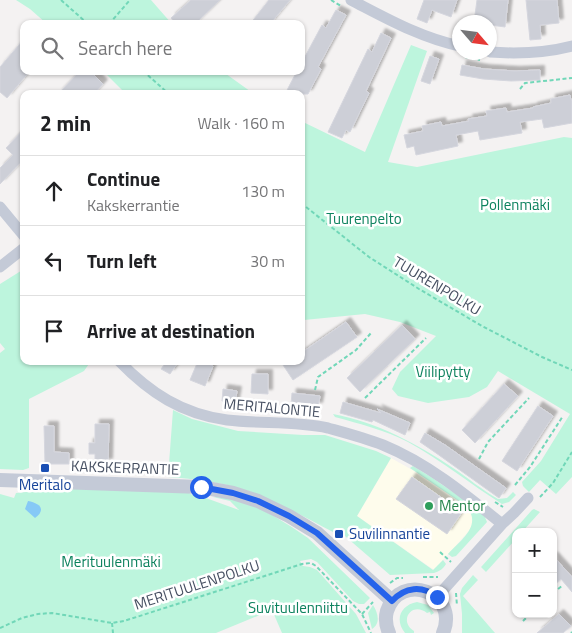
<!DOCTYPE html>
<html lang="en">
<head>
<meta charset="utf-8">
<style>
	body { margin:0; font-family:"Titillium Web",sans-serif; background:#f2f2f2; color:#202124 }
	.controls { position:absolute; right:15px; bottom:15px; display:grid; overflow:hidden; border-radius:10px; box-shadow:0 1px 4px #0004 }
	.controls button { width:45px; height:45px; display:grid; place-items:center; padding:0; border:0; border-bottom:1px solid #e0e0e0; background:#fff; color:#202124; font:25px sans-serif }
	.compass { position:absolute; left:452px; top:15px; width:45px; height:45px; border-radius:50%; background:#fff; box-shadow:0 1px 4px #0004; rotate:118deg }
	.stop { position:absolute; width:15px; height:15px; margin:-11px; border:4px solid #2563eb; border-radius:50%; background:#fff }
	.stop.end { background:#2563eb; border-color:#fff; box-shadow:0 1px 5px #0008 }
	.list { margin:0; padding:0; list-style:none }
	h2 { display:flex; justify-content:space-between; align-items:center; height:65px; margin:0; padding:0 20px; font-size:21px }
	h2 small { font-size:16px; font-weight:400; color:#757577 }
	.list li { display:grid; grid-template-columns:32px 1fr auto; gap:15px; align-items:center; box-sizing:border-box; height:70px; padding:0 20px; border-top:1px solid #e0e0e0 }
	.list b { display:block; font-size:19px; white-space:nowrap }
	.list p { margin:0; font-size:16px; white-space:nowrap; color:#757577 }
	.list em { font-size:16px; font-style:normal; color:#757577 }
	.icon { flex:none; width:28px; height:28px; fill:none; stroke:currentColor; stroke-width:2; stroke-linecap:round; stroke-linejoin:round }
	.map { position:relative; flex:none; width:572px; height:633px; overflow:hidden }
	.search { position:absolute; background:#fff; box-shadow:0 1px 4px #0004; left:20px; top:20px; width:285px; height:55px; display:flex; align-items:center; gap:12px; box-sizing:border-box; padding:0 18px; border-radius:10px; color:#757577; font-size:19px }
	.panel { position:absolute; background:#fff; box-shadow:0 1px 4px #0004; left:20px; top:90px; width:285px; height:275px; border-radius:10px }
	.map>svg:first-child { display:block }
</style>
</head>
<body>
<div class="map">
<svg width="572" height="633" viewBox="0 0 572 633">
	<defs>
		<filter id="shadow"><feDropShadow dx="4.5" dy="-4.5" stdDeviation="1" flood-color="#0004"/></filter>
	</defs>
	<rect width="100%" height="100%" fill="#f4f2f2"/>
	<!-- commercial -->
	<path fill="#fefcec" d="M391,458l25,14 50,34 4,5 3,7 -1,8 -4,6 -34,38 -77,-54z"/>
	<!-- green -->
	<path fill="#bdf5dd" d="M16,0h135l21,24h-125l-17,-15z
		M411,45l16,6 -39,111 29,5 147,-30 8,1v339l-16,17 -16,-14 -11,12 -6,-6 -1,-4 19,-21 29,-47 -72,-43 -11,16 -18,10 -41,6 -30,-7 -6,-7 8,-17 36,-36 -36,-14 -35,-8 -61,6 -3,3v-202l64,31z
		M103,71h119l32,23h-128z
		M24,269v92h67l-7,10 -55,28v69l-6,2 -23,-1v-116l5,-4 -5,-6v-59z
		M173,410l19,9 46,12 65,4h22l51,16 15,7 -34,58 76,54 10,-10 3,4c-3,5 -6,7 -12,9l-44,2 -52,-45 -3,3c-29,-15 -57,-31 -87,-42 -26,-9 -53,-12 -80,-14z
		M333,414c44,8 84,30 120,54 15,10 29,22 45,31l9,-1 6,-6 3,3 -7,7 -7,2c-32,-20 -61,-44 -94,-62 -23,-12 -48,-18 -73,-25z
		M413,466l18,11 48,33 5,5 3,7 -31,34 -4,1 -4,-3c13,-14 35,-29 18,-48l-56,-38z
		M43,487l15,2h49l82,4 6,3 8,1 36,13 -9,-9 -17,-4c32,-1 69,23 95,41l62,60 -6,6h-5l-6,-3 -36,-39 -6,-3 -11,2 3,5 7,1 7,3 39,44 10,19h-84l-10,-23 -56,23h-216v-139l14,4 2,-5 10,-1z
		M534,509l6,3 -18,20h-6v7l-30,33 -5,-5 1,-1 50,-56z
		M473,575l5,5 -15,16 32,37h-33v-19l-2,-20 2,-6z
		M417,602l11,3 6,8 -3,2 -1,-3 -3,1c-15,-12 -29,8 -13,18v2h-9c-11,-14 -4,-28 12,-31z
		M373,605c5,8 8,18 -1,24l-4,-16z"/>
	<!-- water -->
	<path fill="#86c9f6" d="M28,501c11,2 19,8 7,17l-10,-9z"/>
	<!-- building -->
	<path fill="#cdcfd7" stroke="#d5d6de" filter="url(#shadow)" d="M191,0h29l-25,24h-19l-5,-6z
		M269,0h21l-20,24h-20z
		M424,0h33l-6,17 -19,-7 -5,13 -10,-4z
		M477,0h31l-3,27 -15,-2v-3h-16z
		M526,0h31l2,23 -19,2 1,14 -11,1z
		M336,10l10,5 -28,52 3,2 -13,25h-23l12,-23h4v-7l21,-39 4,3z
		M381,33l10,5 -25,53 3,2 -19,39 -4,-2 -4,8 -14,-6 40,-83 4,3z
		M24,39v32h6l-23,27 -7,-6v-25z
		M430,56l9,3 -9,25 -9,-3z
		M462,65l22,4 31,2 25,-1v10l-29,1 -28,-2 -23,-4z
		M80,71h10l13,13 -9,10h-36z
		M570,95l1,5h1v23l-28,5 -2,-9 -22,3 2,11 -42,7 -2,-9 -22,4 2,11 -42,9 -2,-9 -7,2 -3,-13 19,-4 -1,-5 19,-4 1,4 27,-5 -1,-2 19,-3 -1,-5 20,-3 1,4 26,-4v-1l18,-4v-4z
		M24,129v30l-24,25v-16l13,-13 -7,-7z
		M346,322l11,15 -64,43 -10,-15 6,-4h12v-8z
		M402,325l13,14 -55,53 -13,-14z
		M167,361h12l-9,13 -9,-5z
		M198,361h3l12,5 -8,20 -15,-6z
		M252,374h16v20l-17,-1z
		M504,384l14,12 -43,47 -13,-13z
		M223,389l14,2 -2,12 -13,-2z
		M292,393l28,3 -2,11 -27,-3z
		M343,402l38,11 -4,-4 33,14 -5,12 -32,-15 -1,2 -32,-9z
		M538,406l15,10 -36,55 -15,-10z
		M95,424h14l-1,39h-13v-9h-6v-11h6z
		M44,426h10v26l15,1v11h-24z
		M425,433l20,12 61,43 -7,10 -63,-45 -16,-11z
		M412,477l50,35 -15,22 -51,-35z
		M553,556l19,21v15l-11,-13 -8,7z
		M559,614l12,12 -8,7h-26z"/>
	<g fill="none" stroke-linecap="round" stroke-linejoin="round">
		<!-- path -->
		<path stroke="#71d7b8" stroke-width="2" stroke-dasharray="4 2.5" stroke-linecap="butt" d="M61,0l27,24
			M331,0l10,6
			M109,24l21,-24
			M465,57l15,3
			M143,71l26,23
			M520,89l5,-6 47,-5
			M301,203l68,54 50,32 63,37 60,31 30,13
			M315,390l3,-13 38,-27 15,-17
			M365,398l61,-60
			M479,459l9,-17 41,-44
			M515,485l15,-18 33,-51
			M540,497l13,-14 19,-31
			M495,502l8,5
			M440,552l11,10
			M423,577h15
			M390,583l7,-5h6
			M456,593l1,13
			M553,593l10,-8
			M362,614l11,-12
			M523,621l7,-7
			M112,623l1,10
			M0,628l22,-10 16,-4 14,-1 60,10 12,-2 178,-57 9,-1 5,3 46,48 9,19
			M571,633l1,-1"/>
		<!-- minor -->
		<path stroke="#c4cad7" stroke-width="11" d="M351,0c35,18 70,38 109,46
			M490,52c27,2 55,1 82,-6
			M0,207l24,29
			M0,267l24,-19
			M119,361c31,32 63,53 108,59 34,4 68,1 101,8 18,5 37,10 55,17 44,18 82,49 119,79
			M437,597l65,-73 12,-11 14,-15"/>
		<!-- tertiary -->
		<path stroke="#c4cad7" stroke-width="14" d="M0,480l201,7 32,6 25,8 31,15 28,17 75,68
			M389,633c-3,-7 -4,-15 -2,-22 13,-40 73,-19 56,22"/>
	</g>
	<g fill="none" stroke-linecap="round" stroke-linejoin="round">
		<!-- route -->
		<path stroke="#2563eb" stroke-width="6" d="M201,487l32,6 25,8 31,15 28,17 75,68c13,-14 30,-16 45,-4"/>
	</g>
	<!-- markers -->
	<g fill="#1a4fb4" stroke="#fff" stroke-width="2">
		<rect x="40" y="463" width="10" height="10" rx="2.5"/>
		<rect x="334" y="529" width="10" height="10" rx="2.5"/>
	</g>
	<circle fill="#2e9e5b" stroke="#fff" stroke-width="2" cx="429" cy="506" r="5"/>
	<g text-anchor="middle" stroke-width="5" stroke-linejoin="round" paint-order="stroke">
		<!-- park labels -->
		<g font-size="15" fill="#0d825e" stroke="#fff">
			<text x="515" y="210">Pollenmäki</text>
			<text x="364" y="224">Tuurenpelto</text>
			<text x="443" y="377">Viilipytty</text>
			<text x="111" y="567">Merituulenmäki</text>
			<text x="298" y="613">Suvituulenniittu</text>
		</g>
		<!-- street labels -->
		<g font-size="15" fill="#475062" stroke="#fff">
			<text transform="translate(437 286) rotate(31)" y="5">TUURENPOLKU</text>
			<text transform="translate(272 408) rotate(5)" y="5">MERITALONTIE</text>
			<text transform="translate(125 468) rotate(2)" y="5">KAKSKERRANTIE</text>
			<text transform="translate(197 585) rotate(-18)" y="5">MERITUULENPOLKU</text>
		</g>
		<!-- transit labels -->
		<g font-size="15" fill="#164399" stroke="#fff">
			<text x="45" y="490">Meritalo</text>
			<text x="349" y="539" text-anchor="start">Suvilinnantie</text>
		</g>
		<!-- leisure labels -->
		<g font-size="15" fill="#27864d" stroke="#fff" text-anchor="start">
			<text x="439" y="511">Mentor</text>
		</g>
	</g>
</svg>
<div class="controls">
<button>+</button>
<button>−</button>
</div>
<svg class="compass" viewBox="-18 -18 36 36"><path d="M0-13l5 13h-10z" fill="#e53935"/><path d="M0 13l5-13h-10z" fill="#757577"/></svg>
<div class="stop" style="left:201px;top:487px"></div>
<div class="stop end" style="left:437px;top:597px"></div>
<div class="search"><svg class="icon" aria-label="search" viewBox="0 0 24 24"><circle cx="10" cy="10" r="6"/><path d="M15 15l6 6"/></svg>Search here</div>
<section class="panel">
<h2>2 min<small>Walk · 160 m</small></h2>
<ul class="list">
<li><svg class="icon" aria-label="ahead" viewBox="0 0 24 24"><path d="M12 20V5M6 11l6-6 6 6"/></svg><div><b>Continue</b><p>Kakskerrantie</p></div><em>130 m</em></li>
<li><svg class="icon" aria-label="left" viewBox="0 0 24 24"><path d="M17 20v-9H6M10 6l-5 5 5 5"/></svg><div><b>Turn left</b></div><em>30 m</em></li>
<li><svg class="icon" aria-label="arrive" viewBox="0 0 24 24"><path d="M6 21V4h12l-3 4 3 4H6"/></svg><div><b>Arrive at destination</b></div></li>
</ul>
</section>
</div>
</body>
</html>
